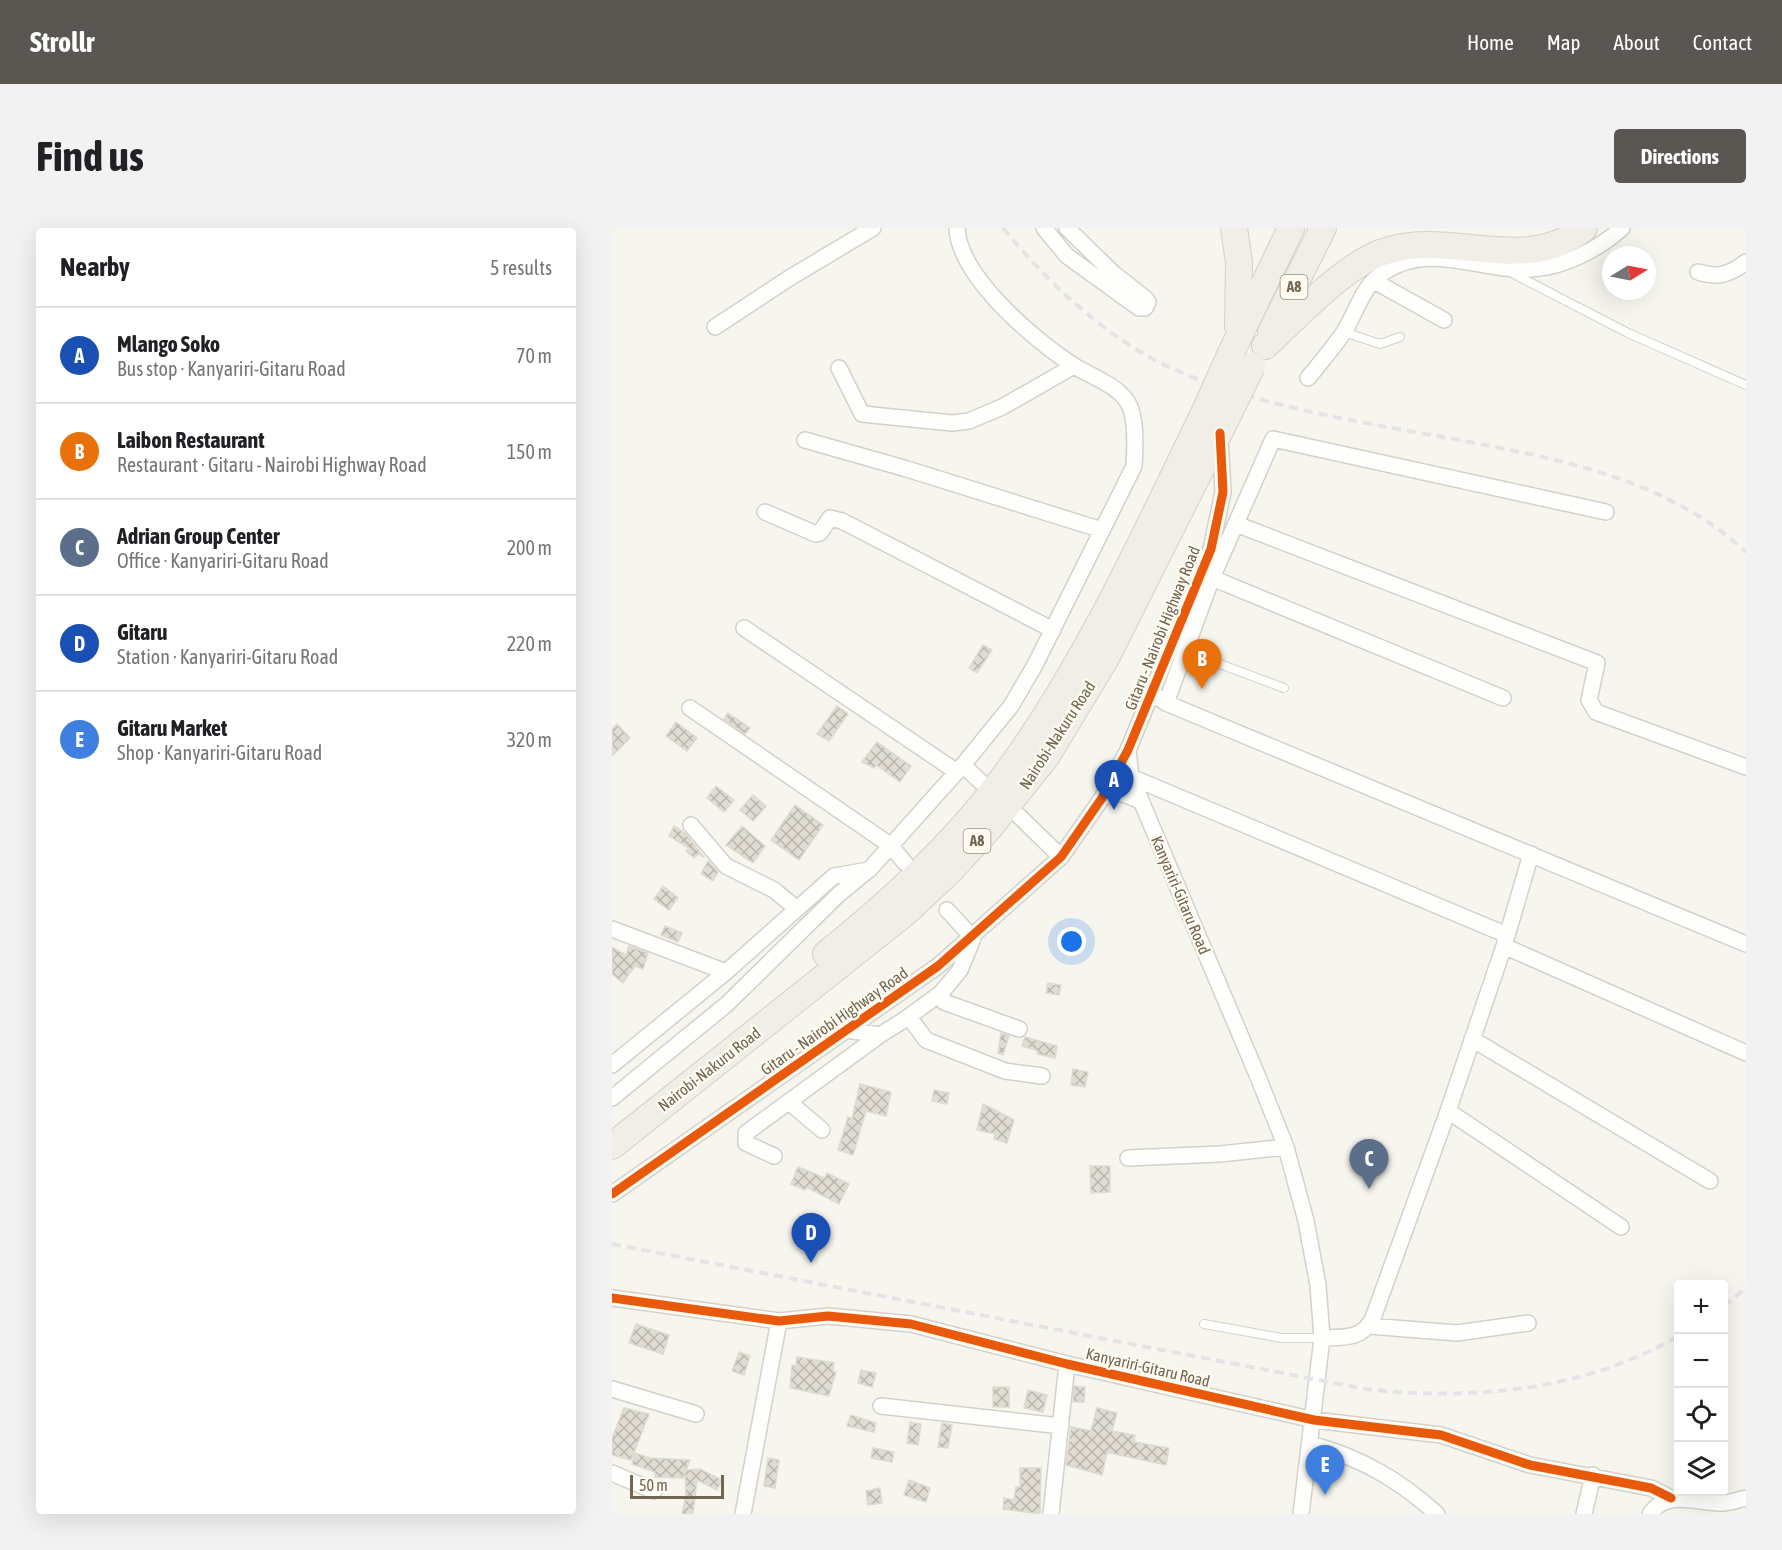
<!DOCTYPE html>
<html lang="en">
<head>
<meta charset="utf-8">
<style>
	body { margin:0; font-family:"Asap Condensed",sans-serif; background:#f2f2f2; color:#202124 }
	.controls { position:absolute; right:18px; bottom:18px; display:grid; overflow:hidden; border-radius:6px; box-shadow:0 6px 24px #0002 }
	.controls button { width:54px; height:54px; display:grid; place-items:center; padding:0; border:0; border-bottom:2px solid #e0e0e0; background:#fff; color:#202124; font:30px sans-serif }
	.compass { position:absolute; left:990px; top:18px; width:54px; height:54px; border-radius:50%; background:#fff; box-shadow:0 6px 24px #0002; rotate:80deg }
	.scale { position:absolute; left:18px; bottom:15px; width:94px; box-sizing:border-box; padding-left:6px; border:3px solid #726551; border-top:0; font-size:16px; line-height:21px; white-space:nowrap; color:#726551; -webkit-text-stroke:4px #fdfbf1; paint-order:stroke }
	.you { position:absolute; left:460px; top:714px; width:21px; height:21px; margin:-15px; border:4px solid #fff; border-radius:50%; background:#1a73e8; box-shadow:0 0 0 9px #1a73e833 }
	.badge { display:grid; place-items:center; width:39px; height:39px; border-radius:50%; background:#5a5651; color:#fff; font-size:20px; font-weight:700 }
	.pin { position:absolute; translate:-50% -50px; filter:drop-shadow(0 2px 3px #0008) }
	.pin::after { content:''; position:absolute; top:32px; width:21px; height:18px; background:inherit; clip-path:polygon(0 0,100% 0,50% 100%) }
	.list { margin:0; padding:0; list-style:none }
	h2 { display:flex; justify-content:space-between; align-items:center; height:78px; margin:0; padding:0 24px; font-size:26px }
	h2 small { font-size:20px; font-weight:400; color:#757577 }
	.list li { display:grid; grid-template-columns:39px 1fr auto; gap:18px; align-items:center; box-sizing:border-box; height:96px; padding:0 24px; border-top:2px solid #e0e0e0 }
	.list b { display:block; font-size:22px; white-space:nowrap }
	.list p { margin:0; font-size:20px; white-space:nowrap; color:#757577 }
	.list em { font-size:20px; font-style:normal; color:#757577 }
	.icon { flex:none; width:33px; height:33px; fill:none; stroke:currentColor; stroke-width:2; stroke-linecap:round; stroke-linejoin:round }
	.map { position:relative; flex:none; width:1134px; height:1286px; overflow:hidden; border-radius:6px }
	header { display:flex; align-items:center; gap:36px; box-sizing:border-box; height:84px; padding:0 30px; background:#5a5651; color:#fff }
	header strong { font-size:28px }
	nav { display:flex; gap:33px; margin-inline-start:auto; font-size:21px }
	.intro { display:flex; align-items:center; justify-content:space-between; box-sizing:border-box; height:144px; padding:0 36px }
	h1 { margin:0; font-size:42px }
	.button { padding:15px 27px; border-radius:6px; background:#5a5651; color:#fff; font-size:21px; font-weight:700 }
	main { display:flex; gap:36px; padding:0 36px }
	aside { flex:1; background:#fff; border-radius:6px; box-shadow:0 6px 24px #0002 }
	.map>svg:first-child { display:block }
</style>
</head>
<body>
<header>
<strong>Strollr</strong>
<nav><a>Home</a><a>Map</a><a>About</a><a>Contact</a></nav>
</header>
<div class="intro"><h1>Find us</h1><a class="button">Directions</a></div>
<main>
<aside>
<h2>Nearby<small>5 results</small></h2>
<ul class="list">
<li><span class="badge" style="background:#1a4fb4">A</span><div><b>Mlango Soko</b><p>Bus stop · Kanyariri-Gitaru Road</p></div><em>70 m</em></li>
<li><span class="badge" style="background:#e8710a">B</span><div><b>Laibon Restaurant</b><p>Restaurant · Gitaru - Nairobi Highway Road</p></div><em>150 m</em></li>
<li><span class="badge" style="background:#5c6f8a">C</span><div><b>Adrian Group Center</b><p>Office · Kanyariri-Gitaru Road</p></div><em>200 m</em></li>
<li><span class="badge" style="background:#1a4fb4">D</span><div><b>Gitaru</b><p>Station · Kanyariri-Gitaru Road</p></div><em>220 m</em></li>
<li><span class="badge" style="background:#3f7fe0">E</span><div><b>Gitaru Market</b><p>Shop · Kanyariri-Gitaru Road</p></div><em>320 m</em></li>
</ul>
</aside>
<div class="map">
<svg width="1134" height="1286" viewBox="0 0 1134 1286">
	<defs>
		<pattern id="building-cross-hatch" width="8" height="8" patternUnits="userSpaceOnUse" patternTransform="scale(1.5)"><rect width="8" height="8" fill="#e0dcd4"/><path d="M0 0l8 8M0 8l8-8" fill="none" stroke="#bab6ae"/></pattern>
	</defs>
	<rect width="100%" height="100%" fill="#f6f5ee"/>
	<!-- building -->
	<path fill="url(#building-cross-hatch)" stroke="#dfdbd1" stroke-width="1.5" d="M371,417l9,5 -15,23 -8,-5z
		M225,478l11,8 -19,27 -12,-7z
		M116,485l22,15 -5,6 -21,-15z
		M64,494l21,16 -10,13 -21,-15z
		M5,496l13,14 -18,18v-27z
		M265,514l34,24 -11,16 -24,-17 -2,3 -12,-6z
		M104,558l18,14 -10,12 -17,-14z
		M141,567l13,11 -13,15 -13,-11z
		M183,577l28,20 -24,35 -28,-20z
		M62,598l11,7 19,24 -6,-3 -4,4 -8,-7 3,-3 -20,-12z
		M130,598l23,20 -12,17 -27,-18z
		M96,633l10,11 -5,9 -12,-7z
		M51,658l15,12 -9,12 -15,-11z
		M53,698l17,7 -4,9 -17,-7z
		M17,718l19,7 -5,16 -8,-3 -12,17 -11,-9v-27l14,8z
		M436,755l13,2 -2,10 -13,-2z
		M389,805l8,3 -6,19 -5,-2z
		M413,809l32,9 -2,12 -18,-4 1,-3 -16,-5z
		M461,841l15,3 -3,15 -14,-2z
		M248,856l31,8 -5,24 -20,-5 -13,44 -15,-5 10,-33 4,2z
		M322,862l15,3 -2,11 -15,-3z
		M371,876l31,16 -7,23 -13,-4 1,-5 -18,-4z
		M478,938h20v26l-19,1z
		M186,939l27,11 2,-5 22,11 -10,20 -33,-17 -1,3 -14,-6z
		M24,1096l33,11 -6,19 -34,-11z
		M127,1124l11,4 -6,19 -12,-4z
		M185,1129l37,6 -1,9h3l-7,24 -39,-8 2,-23 4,1z
		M249,1142l15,3 -4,14 -14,-4z
		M462,1158l11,1 -1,15h-11z
		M381,1159h16v20h-16z
		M416,1162l19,5 -4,17 -19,-4z
		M12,1180l25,6 -18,46 -19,-5v-17z
		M485,1180l20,5 -5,18 23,4 -1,7 35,6 -3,17 -56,-12h-3l-5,22 -36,-10 5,-38 20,4z
		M239,1187l25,8 -2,9 -27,-6z
		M298,1194l11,2 -3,21 -11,-2z
		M330,1195l10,2 -4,23 -10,-1z
		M261,1220l21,4 -2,10 -21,-4z
		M23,1225l15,5 40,2 -4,10 14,-1 22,11 -5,10 -20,-10 -4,34h-11l4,-19 -1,-21 -2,4 -28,-1v-5l-23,-8z
		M156,1230l11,2 -4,28 -11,-2z
		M408,1240h21l-1,46 -37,-5 1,-11 10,2 2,-13h4z
		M297,1252l21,8 -4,14 -22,-7z
		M268,1260l2,15 -14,2 -2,-14z"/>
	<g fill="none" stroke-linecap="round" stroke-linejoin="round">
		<!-- service casing -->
		<g stroke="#d4d1cb" stroke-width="10">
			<path id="service" d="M898,44l118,61 118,52
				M732,104l36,12 20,-7
				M573,423l99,37
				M592,1096l78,14h40"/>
		</g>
		<!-- minor casing -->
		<g stroke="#d4d1cb" stroke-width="18">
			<path id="minor" d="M345,0c2,49 79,114 119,139 17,10 46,20 54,40 6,14 5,44 4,59l-99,199 -24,41 -48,59
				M432,0l23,28 72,52h6l3,-6 -2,-3 -33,-26 -46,-45
				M1086,44c20,6 31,3 48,-10
				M762,53l70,39
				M103,99l76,-50 82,-49
				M227,140l23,46 90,9 17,-2 33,-14 72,-41
				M696,150c12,-15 25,-30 36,-46 10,-16 17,-39 30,-52 49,-44 104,-7 158,-11 32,-2 67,-20 90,-41
				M193,212l102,29 195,61
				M153,284l51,22 4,-1 10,-15 12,3 211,109
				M624,296l361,139 -8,37 7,12 150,55
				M600,350l291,120
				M132,400l213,144
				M539,465l15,10 580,241
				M554,475l46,-125 61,-139 333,73
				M78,480l200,137 15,18
				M516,522l3,27 127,300 28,70 20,74 12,64 4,53 -21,176
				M519,549l376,158
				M490,570c13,-9 26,-3 39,4
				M407,588l42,41
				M79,597l35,41 48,24 23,19
				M335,682l26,28
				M0,701l114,43
				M892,718l242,107
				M329,765l3,9 75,27
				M297,789l17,23 79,31 37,5
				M235,802l33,5 24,-15 37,-27 19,-23 12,-29
				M860,811l238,142
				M0,837l114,-93 108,-96 35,-6 94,-105 20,19
				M0,870l115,-94 111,-109 29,-24
				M177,874l33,28
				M836,883l173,116
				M162,928l-28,-13v-10l134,-98
				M516,930l92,-4 66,-7
				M0,966l326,-228 123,-109 41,-59 26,-48 83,-201 12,-57 -3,-56
				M0,1070l167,23 49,-5 83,8 156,40 247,56 127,15 89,30 121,23 20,10
				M757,1098l88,7 71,-10
				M710,1110c22,-1 40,2 51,-20l75,-207 56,-165 27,-92
				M0,1161l84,25
				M269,1178l180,20
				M699,1216c50,14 87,35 126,70
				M0,1245l42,18
				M131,1286l36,-193
				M439,1286l16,-150
				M972,1286l9,-39
				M1038,1286c17,-25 47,-11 72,-11 8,0 16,-3 24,-5"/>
		</g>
		<!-- trunk casing -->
		<g stroke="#d5d0c9" stroke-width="28">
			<path id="trunk" d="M622,0l5,34 -1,64
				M659,104l52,-104
				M653,118c32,-29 78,-80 118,-94 67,-24 141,25 201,-24
				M618,127l61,-127
				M214,726c63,-51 125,-107 174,-172 85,-113 144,-246 206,-373
				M0,918l293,-233 45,-42 41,-45 55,-69 60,-99 121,-241"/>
		</g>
		<!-- service -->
		<use href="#service" stroke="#fefefc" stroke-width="8"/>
		<!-- minor -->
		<use href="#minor" stroke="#fefefc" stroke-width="15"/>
		<!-- trunk -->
		<use href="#trunk" stroke="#f0eee7" stroke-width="26"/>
		<!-- rail -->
		<path stroke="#e6e3e6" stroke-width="4" stroke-dasharray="9 6" stroke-linecap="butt" d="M391,0c36,44 78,85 126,117 94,61 251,79 361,101 90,17 186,41 256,106
			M0,1016l753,145c106,12 220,2 313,-53
			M1112,1078l22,-18"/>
		<!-- trunk-bridge casing -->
		<g stroke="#d5d0c9" stroke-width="28" stroke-linecap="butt">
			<path id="trunk-bridge" d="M594,181l24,-54
				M615,189l25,-51"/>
		</g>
		<!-- trunk-bridge -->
		<use href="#trunk-bridge" stroke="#f0eee7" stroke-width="26"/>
		<!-- cycleway casing -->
		<g stroke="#fdfbf1" stroke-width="13">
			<path id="cycleway" d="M0,966l326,-228 123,-109 41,-59 26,-48 83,-201 12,-57 -3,-59
				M0,1070l167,23 49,-5 83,8 156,40 247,56 127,15 89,30 121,23 20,10"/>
		</g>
		<!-- cycleway -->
		<use href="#cycleway" stroke="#e8590c" stroke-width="9"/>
	</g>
	<g text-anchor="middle" stroke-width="5" stroke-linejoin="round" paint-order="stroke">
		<!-- shield labels -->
		<g fill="#fdfbf1" stroke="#9c9281" stroke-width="1.5">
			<rect x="668.5" y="47" width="27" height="24" rx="4.5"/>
			<rect x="351.5" y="601" width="27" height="24" rx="4.5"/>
		</g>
		<g font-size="15" font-weight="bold" fill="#726551">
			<text x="682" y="64">A8</text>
			<text x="365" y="618">A8</text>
		</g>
		<!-- street labels -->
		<g font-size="16" fill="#726551" stroke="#fdfbf1">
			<text transform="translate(550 400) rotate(-68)" y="6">Gitaru - Nairobi Highway Road</text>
			<text transform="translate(445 507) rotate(-57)" y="6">Nairobi-Nakuru Road</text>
			<text transform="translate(569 667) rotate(67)" y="6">Kanyariri-Gitaru Road</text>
			<text transform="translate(222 793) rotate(-35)" y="6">Gitaru - Nairobi Highway Road</text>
			<text transform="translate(97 841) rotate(-38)" y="6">Nairobi-Nakuru Road</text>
			<text transform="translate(536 1139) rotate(13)" y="6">Kanyariri-Gitaru Road</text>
		</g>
	</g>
</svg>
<div class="controls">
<button>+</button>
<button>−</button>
<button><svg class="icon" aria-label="locate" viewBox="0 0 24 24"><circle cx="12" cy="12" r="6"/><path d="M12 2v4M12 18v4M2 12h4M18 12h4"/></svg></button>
<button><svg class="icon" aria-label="layers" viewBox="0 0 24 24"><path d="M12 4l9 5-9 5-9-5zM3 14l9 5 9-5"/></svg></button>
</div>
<svg class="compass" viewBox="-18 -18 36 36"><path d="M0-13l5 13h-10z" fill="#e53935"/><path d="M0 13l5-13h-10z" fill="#757577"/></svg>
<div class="scale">50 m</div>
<div class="you"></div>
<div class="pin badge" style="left:502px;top:582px;background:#1a4fb4">A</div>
<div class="pin badge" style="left:590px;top:461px;background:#e8710a">B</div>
<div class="pin badge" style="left:757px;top:961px;background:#5c6f8a">C</div>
<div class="pin badge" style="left:199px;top:1035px;background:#1a4fb4">D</div>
<div class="pin badge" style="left:713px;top:1267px;background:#3f7fe0">E</div>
</div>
</main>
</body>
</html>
